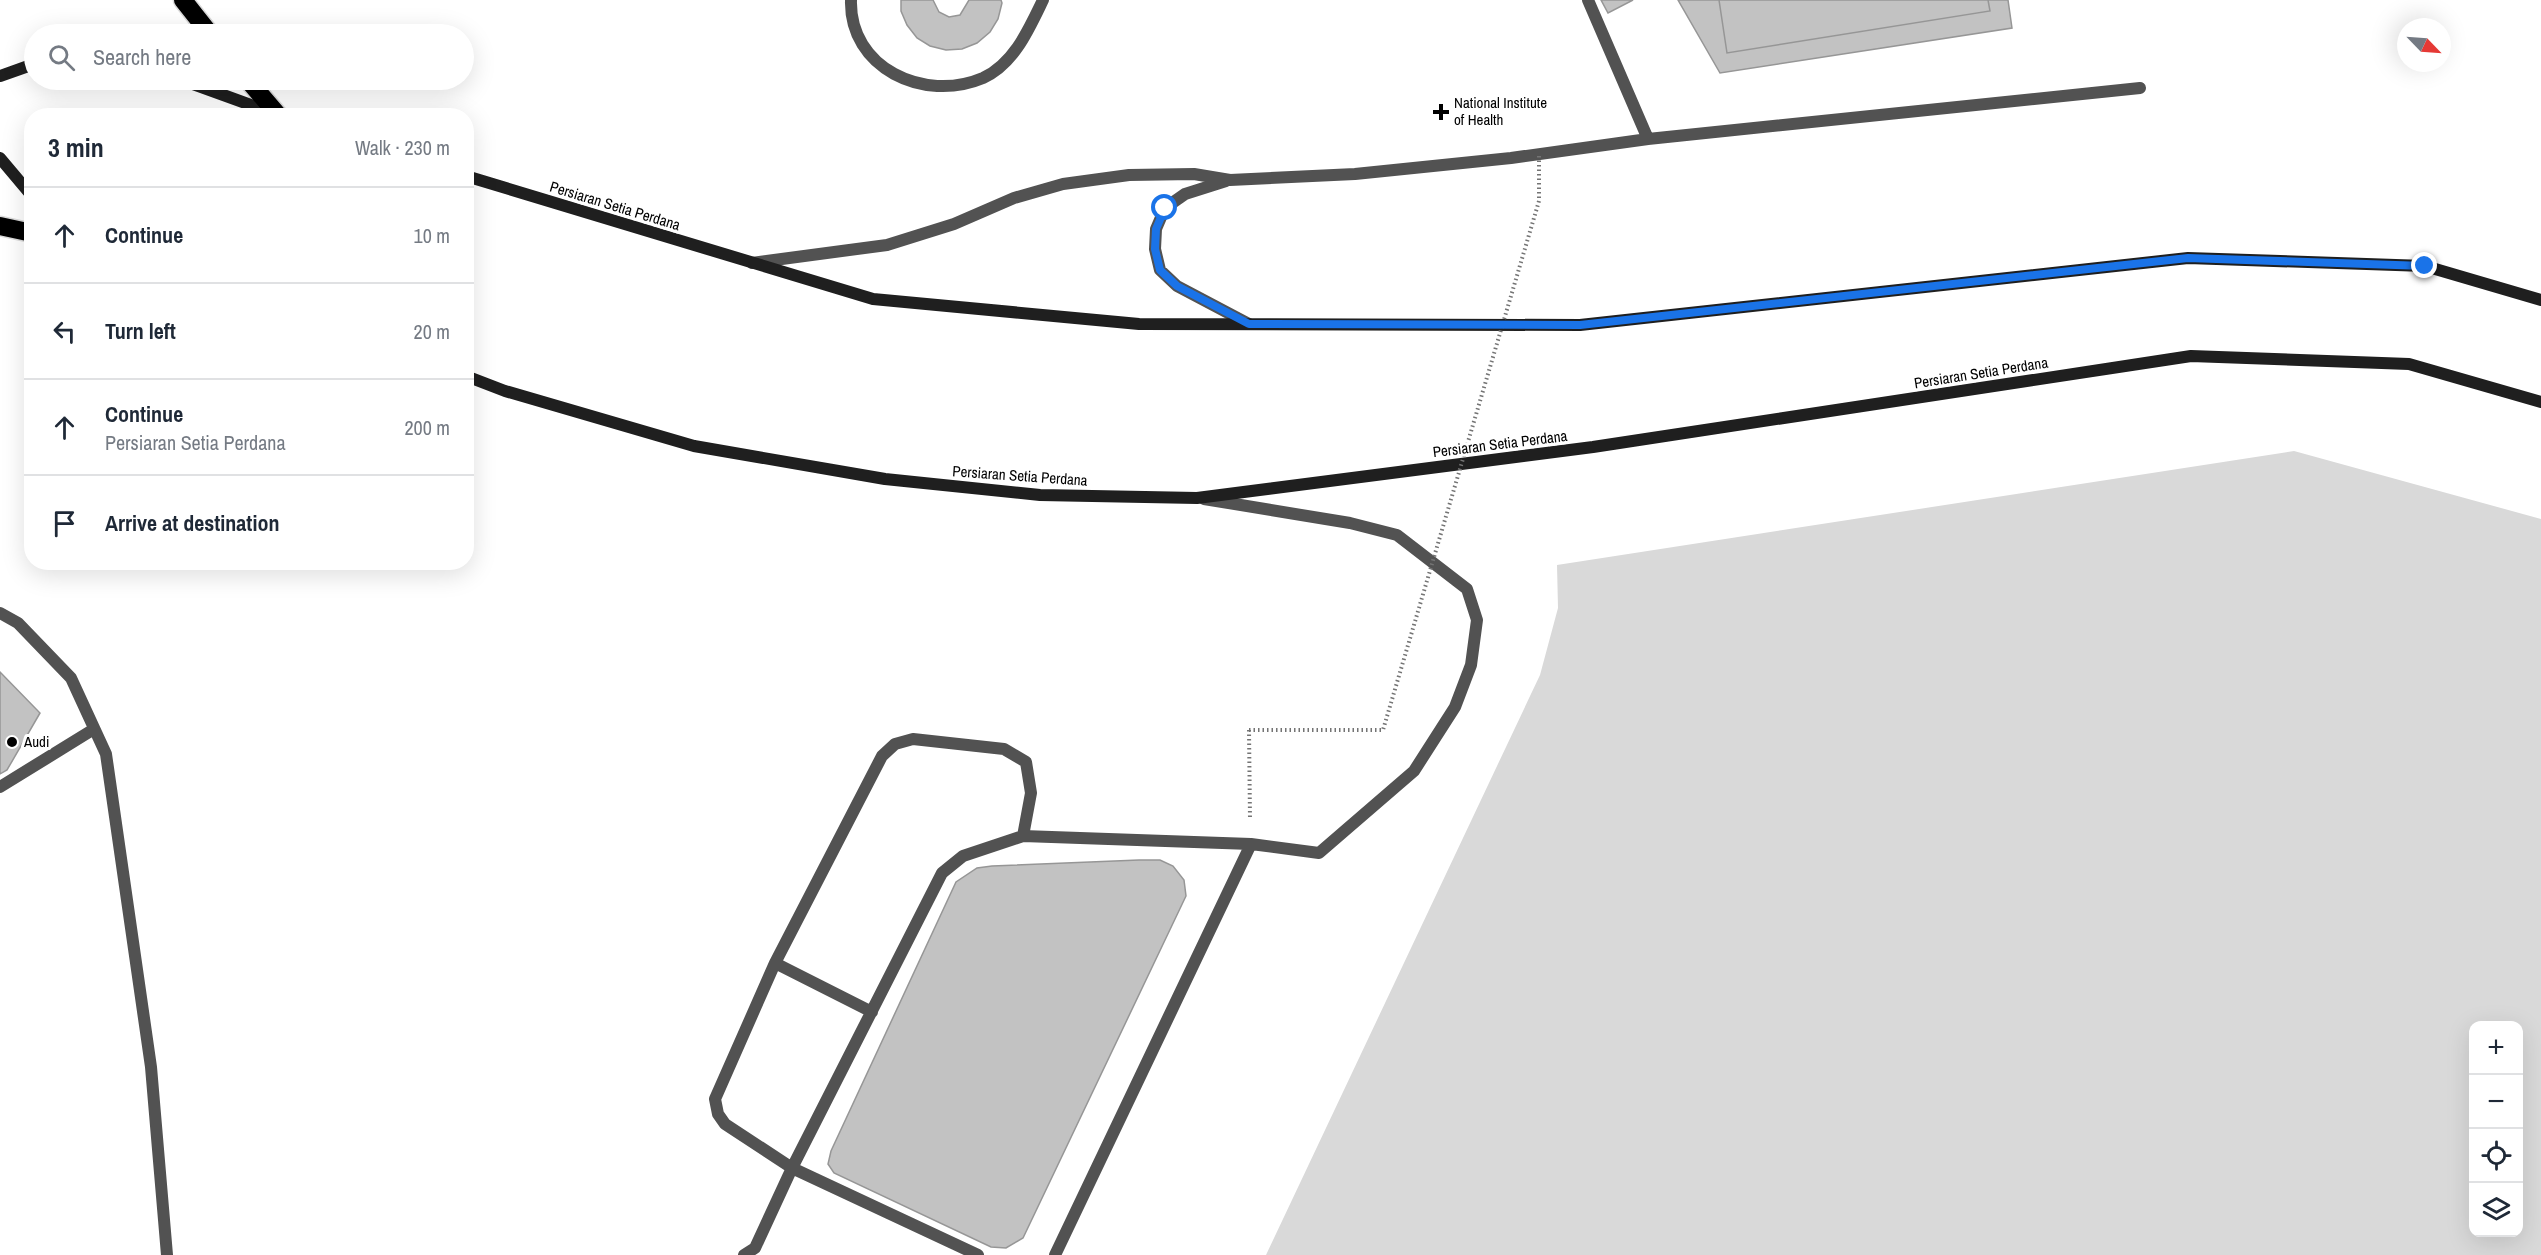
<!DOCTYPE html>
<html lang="en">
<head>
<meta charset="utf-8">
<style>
	body { margin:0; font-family:"Archivo Narrow",sans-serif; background:#f6f6f7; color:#1f2937 }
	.controls { position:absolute; right:18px; bottom:18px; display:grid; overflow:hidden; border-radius:12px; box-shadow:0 6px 24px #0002 }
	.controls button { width:54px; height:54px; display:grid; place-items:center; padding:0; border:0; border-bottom:2px solid #e0e1e3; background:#fff; color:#1f2937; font:30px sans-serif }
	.compass { position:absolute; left:2397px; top:18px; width:54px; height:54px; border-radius:50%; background:#fff; box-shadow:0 6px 24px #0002; rotate:115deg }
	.stop { position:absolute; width:18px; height:18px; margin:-14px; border:4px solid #1a73e8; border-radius:50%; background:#fff }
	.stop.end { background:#1a73e8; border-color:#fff; box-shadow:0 2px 6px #0008 }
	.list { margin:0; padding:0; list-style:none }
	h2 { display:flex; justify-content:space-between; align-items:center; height:78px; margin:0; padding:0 24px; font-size:26px }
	h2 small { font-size:20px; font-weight:400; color:#747a83 }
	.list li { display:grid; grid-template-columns:39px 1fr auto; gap:18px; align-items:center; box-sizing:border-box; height:96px; padding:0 24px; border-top:2px solid #e0e1e3 }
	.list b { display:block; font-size:22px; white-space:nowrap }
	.list p { margin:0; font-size:20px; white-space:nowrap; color:#747a83 }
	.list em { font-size:20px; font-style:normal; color:#747a83 }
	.icon { flex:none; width:33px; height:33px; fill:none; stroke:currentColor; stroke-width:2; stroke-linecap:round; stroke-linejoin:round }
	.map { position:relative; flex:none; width:2541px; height:1255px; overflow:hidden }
	.search { position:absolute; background:#fff; box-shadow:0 6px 24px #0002; left:24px; top:24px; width:450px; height:66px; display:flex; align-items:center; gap:15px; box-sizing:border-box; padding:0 21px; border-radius:33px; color:#747a83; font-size:22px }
	.panel { position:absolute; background:#fff; box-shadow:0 6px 24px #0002; left:24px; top:108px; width:450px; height:462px; border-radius:24px }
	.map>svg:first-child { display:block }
</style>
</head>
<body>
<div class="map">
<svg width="2541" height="1255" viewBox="0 0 2541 1255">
	<rect width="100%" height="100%" fill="#fff"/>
	<!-- green -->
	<path fill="#d9d9d9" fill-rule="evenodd" d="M2294,451l247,68v736h-1275l274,-580 18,-67 -1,-43zM2474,1026h44v206h-44z"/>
	<!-- building -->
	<path fill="#c2c2c2" stroke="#969696" stroke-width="1.5" d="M901,0h32l6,12 10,5 11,-2 9,-15h32l1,3 -4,16 -8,13 -13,11 -15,6 -16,1 -16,-4 -13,-8 -10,-13 -6,-14z
		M1601,0h32l-25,13z
		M1601,0h32l-25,13z
		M1678,0h41l8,53 263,-42 -2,-11h20l4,28 -292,45z
		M1678,0h330l4,28 -292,45z
		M1719,0h269l2,11 -263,42z
		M0,672l40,41 -33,57 -7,4z
		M1139,860h21l13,6 11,14 2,16 -163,342 -17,10 -15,-1 -157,-74 -6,-9 3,-13 125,-269 21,-14 15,-2z"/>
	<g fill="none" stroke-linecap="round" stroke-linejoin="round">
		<!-- highway casing -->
		<g stroke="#dbdbdb" stroke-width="21">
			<path id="highway" d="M183,0l27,34
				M248,80l30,35
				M0,226l32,7"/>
		</g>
		<!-- path -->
		<path stroke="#747474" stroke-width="4" stroke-dasharray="1.5 3" stroke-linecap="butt" d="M1249,730l1,89"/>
		<!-- lane -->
		<path stroke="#525252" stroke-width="12" d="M0,613l18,10 53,55 35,76 45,313 16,188
			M0,787l94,-58
			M775,963l97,49
			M744,1255l11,-7 37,-80 150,-295 21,-17 60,-20 228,8
			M978,1255l-186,-87 -67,-44 -7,-10 -3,-15 60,-136 107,-207 13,-12 18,-5 91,10 22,13 5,31 -8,43
			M1055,1255l196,-411 68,9 95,-82 41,-64 16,-42 6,-45 -10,-31 -70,-54 -47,-12 -146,-24"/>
		<!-- street -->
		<path stroke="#525252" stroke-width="12" d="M851,0c-2,68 73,103 132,78 31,-14 46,-49 60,-78
			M1588,0l60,139
			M1226,181l-41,13 -20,14 -9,21 -1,20 5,21 17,16 72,38
			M752,263l135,-18 67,-21 60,-26 49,-14 66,-9 65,-1 36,6 125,-6 156,-16 137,-19 492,-51"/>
		<!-- secondary -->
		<path stroke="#1f1f1f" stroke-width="12" d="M0,76l34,-12
			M182,80l94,34
			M0,158l32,38
			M466,176l407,123 266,25 441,1 608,-67 237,8 116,34
			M466,376l39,15 189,55 191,33 155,16 157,3 396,-51 598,-91 218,8 132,38"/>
		<!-- highway -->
		<use href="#highway" stroke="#000" stroke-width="18"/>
		<!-- path-bridge -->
		<path stroke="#747474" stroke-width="4" stroke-dasharray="1.5 3" stroke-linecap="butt" d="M1249,730h134l156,-529v-46"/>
	</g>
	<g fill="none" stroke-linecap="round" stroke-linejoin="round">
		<!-- route -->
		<path stroke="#1a73e8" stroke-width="8" d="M1165,208l-9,21 -1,20 5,21 17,16 72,38 331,1 608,-67 237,8"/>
	</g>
	<!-- markers -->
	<g fill="#000" stroke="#fff" stroke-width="2">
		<path d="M1438 103h6v6h6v6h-6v6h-6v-6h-6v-6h6z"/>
		<circle cx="12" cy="742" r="6"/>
	</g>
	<g text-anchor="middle" stroke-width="6" stroke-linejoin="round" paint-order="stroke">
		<!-- poi labels -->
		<g font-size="15" fill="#000" stroke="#fff" text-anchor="start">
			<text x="1454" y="108">National Institute<tspan x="1454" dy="17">of Health</tspan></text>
			<text x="24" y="747">Audi</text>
		</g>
		<!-- street labels -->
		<g font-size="15" fill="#000" stroke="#fff">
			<text transform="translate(615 206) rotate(17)" y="5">Persiaran Setia Perdana</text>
			<text transform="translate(1981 373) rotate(-9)" y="5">Persiaran Setia Perdana</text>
			<text transform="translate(1500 444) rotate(-7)" y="5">Persiaran Setia Perdana</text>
			<text transform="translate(1020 476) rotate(4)" y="5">Persiaran Setia Perdana</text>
		</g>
	</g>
</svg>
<div class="controls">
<button>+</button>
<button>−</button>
<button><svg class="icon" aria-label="locate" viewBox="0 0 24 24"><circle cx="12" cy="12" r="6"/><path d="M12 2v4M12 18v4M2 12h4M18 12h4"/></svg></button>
<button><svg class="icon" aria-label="layers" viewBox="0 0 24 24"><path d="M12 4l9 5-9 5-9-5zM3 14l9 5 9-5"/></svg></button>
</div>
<svg class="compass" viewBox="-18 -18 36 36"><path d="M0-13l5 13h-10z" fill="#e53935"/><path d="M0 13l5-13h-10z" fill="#747a83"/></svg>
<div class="stop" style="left:1165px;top:208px"></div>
<div class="stop end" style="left:2425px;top:266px"></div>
<div class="search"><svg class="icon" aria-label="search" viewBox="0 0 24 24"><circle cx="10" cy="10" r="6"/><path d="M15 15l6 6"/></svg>Search here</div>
<section class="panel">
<h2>3 min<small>Walk · 230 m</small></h2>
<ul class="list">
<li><svg class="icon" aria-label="ahead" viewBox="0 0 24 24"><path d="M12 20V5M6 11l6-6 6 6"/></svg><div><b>Continue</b></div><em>10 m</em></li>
<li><svg class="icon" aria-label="left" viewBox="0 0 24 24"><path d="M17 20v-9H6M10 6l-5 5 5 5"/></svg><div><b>Turn left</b></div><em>20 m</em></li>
<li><svg class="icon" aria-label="ahead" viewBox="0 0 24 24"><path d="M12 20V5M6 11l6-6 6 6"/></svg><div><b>Continue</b><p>Persiaran Setia Perdana</p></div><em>200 m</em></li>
<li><svg class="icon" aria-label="arrive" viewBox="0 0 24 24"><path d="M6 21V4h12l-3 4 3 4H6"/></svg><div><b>Arrive at destination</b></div></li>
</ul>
</section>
</div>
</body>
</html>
